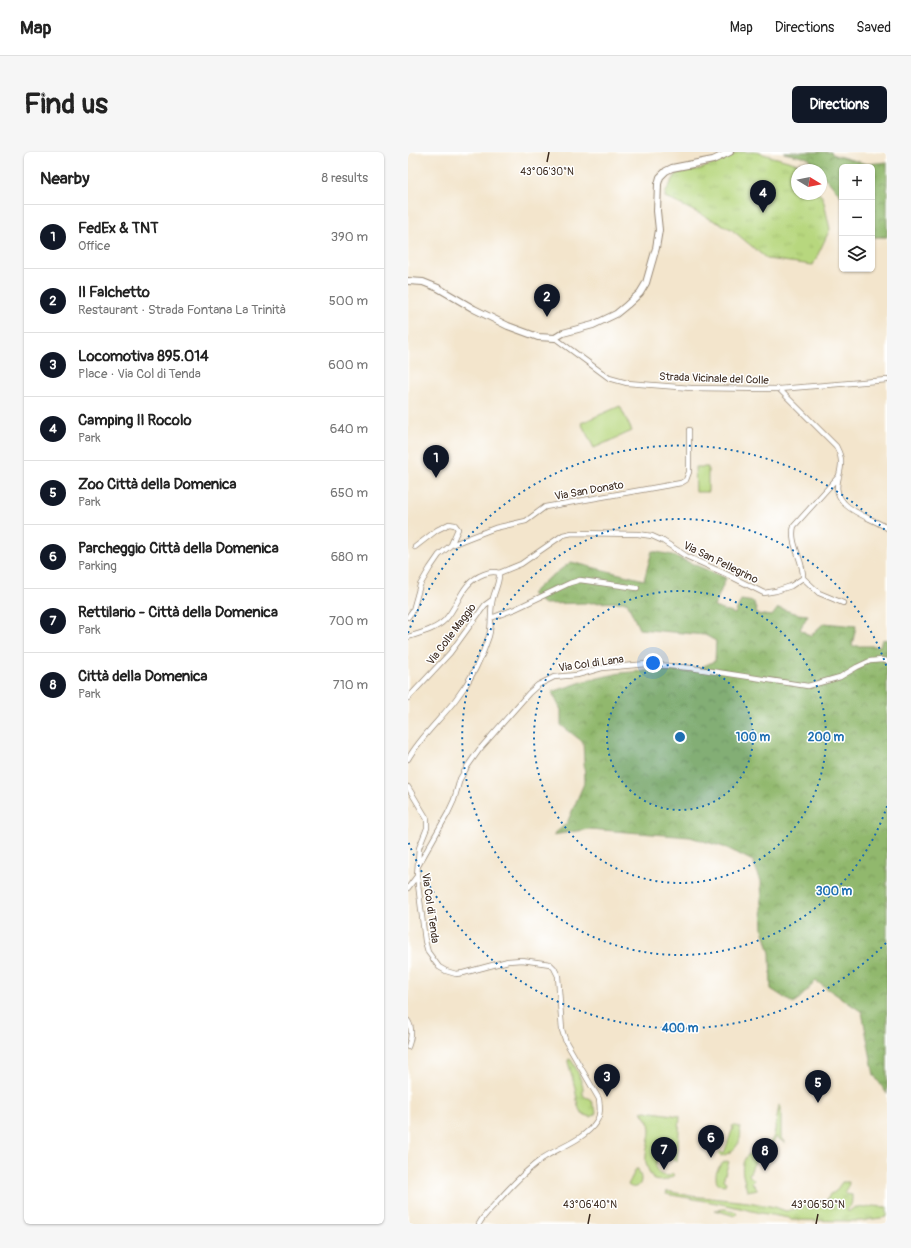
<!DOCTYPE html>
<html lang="en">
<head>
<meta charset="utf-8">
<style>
	body { margin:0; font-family:Pangolin,sans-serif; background:#f6f6f6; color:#222 }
	.controls { position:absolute; right:12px; top:12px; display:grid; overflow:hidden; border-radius:6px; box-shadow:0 1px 3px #0004 }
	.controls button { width:36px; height:36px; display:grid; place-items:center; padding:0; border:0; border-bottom:1px solid #e0e0e0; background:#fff; color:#222; font:20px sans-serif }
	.compass { position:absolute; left:383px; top:12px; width:36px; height:36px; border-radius:50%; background:#fff; box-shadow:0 1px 3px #0004; rotate:100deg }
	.you { position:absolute; left:245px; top:511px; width:14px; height:14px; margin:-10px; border:3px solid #fff; border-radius:50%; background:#1a73e8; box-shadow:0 0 0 6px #1a73e833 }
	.badge { display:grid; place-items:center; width:26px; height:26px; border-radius:50%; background:#111827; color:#fff; font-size:13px; font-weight:700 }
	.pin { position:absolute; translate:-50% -33px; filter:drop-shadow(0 1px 2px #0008) }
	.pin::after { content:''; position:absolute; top:21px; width:14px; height:12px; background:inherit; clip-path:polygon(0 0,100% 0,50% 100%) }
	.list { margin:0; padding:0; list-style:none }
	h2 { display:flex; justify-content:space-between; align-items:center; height:52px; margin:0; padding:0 16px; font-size:17px }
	h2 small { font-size:13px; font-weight:400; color:#767676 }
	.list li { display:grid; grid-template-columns:26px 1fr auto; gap:12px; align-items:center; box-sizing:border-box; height:64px; padding:0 16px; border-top:1px solid #e0e0e0 }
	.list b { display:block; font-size:15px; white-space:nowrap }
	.list p { margin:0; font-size:13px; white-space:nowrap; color:#767676 }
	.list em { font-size:13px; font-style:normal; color:#767676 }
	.icon { flex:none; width:22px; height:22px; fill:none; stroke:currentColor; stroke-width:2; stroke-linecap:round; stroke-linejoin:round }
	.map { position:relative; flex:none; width:479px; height:1072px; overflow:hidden; border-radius:6px }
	header { display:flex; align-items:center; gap:24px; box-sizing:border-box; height:56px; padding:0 20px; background:#fff; border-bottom:1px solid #e0e0e0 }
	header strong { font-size:19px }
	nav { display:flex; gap:22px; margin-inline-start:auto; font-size:14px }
	.intro { display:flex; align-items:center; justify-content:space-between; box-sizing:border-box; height:96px; padding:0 24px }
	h1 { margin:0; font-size:28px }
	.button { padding:10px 18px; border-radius:6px; background:#111827; color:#fff; font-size:14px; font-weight:700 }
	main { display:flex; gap:24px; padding:0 24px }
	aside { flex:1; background:#fff; border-radius:6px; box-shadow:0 1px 3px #0004 }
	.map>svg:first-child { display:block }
</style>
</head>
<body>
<header>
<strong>Map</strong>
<nav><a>Map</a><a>Directions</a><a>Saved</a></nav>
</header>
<div class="intro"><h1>Find us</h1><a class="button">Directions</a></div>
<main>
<aside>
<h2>Nearby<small>8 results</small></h2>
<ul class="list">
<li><span class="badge">1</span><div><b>FedEx &amp; TNT</b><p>Office</p></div><em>390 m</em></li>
<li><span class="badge">2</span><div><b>Il Falchetto</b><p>Restaurant · Strada Fontana La Trinità</p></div><em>500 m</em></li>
<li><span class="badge">3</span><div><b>Locomotiva 895.014</b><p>Place · Via Col di Tenda</p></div><em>600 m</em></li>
<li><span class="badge">4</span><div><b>Camping Il Rocolo</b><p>Park</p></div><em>640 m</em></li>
<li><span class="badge">5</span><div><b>Zoo Città della Domenica</b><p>Park</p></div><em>650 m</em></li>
<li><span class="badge">6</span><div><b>Parcheggio Città della Domenica</b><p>Parking</p></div><em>680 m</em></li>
<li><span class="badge">7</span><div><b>Rettilario - Città della Domenica</b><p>Park</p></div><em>700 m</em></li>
<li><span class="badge">8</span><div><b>Città della Domenica</b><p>Park</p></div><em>710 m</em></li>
</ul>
</aside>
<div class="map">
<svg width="479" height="1072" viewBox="0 0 479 1072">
	<defs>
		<pattern id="forest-crowns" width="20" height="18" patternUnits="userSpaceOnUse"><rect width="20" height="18" fill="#91b86d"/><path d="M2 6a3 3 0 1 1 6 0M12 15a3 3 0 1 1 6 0" fill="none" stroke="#789659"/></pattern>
		<pattern id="park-tufts" width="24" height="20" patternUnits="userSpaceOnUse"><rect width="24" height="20" fill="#b7d77e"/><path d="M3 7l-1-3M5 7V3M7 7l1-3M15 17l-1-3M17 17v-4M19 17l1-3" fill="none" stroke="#9eb96c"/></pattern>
	</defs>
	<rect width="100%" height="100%" fill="#fff"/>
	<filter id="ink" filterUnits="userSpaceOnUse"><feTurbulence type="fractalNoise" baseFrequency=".025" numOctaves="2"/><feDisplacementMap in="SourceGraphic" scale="8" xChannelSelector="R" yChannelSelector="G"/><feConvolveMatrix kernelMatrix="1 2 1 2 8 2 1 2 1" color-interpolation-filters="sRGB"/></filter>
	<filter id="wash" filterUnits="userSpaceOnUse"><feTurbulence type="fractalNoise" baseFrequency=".012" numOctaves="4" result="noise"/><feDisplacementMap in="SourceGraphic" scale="16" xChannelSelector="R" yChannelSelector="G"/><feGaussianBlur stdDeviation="0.9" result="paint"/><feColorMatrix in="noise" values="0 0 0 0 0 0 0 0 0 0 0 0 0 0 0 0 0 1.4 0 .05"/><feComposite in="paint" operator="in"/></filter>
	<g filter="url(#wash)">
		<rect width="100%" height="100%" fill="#f3e5cc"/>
		<!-- grass -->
		<path fill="#b7d77e" stroke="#79804e" d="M212,254l12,25 -38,17 -13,-25z
			M287,315h13v25h-12z
			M371,953l2,2v31l4,5 -9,-6 -5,8 4,3 -5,8 -4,-3 -11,8 -6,14 5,5 -2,3 6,6 -11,2c-1,-5 -3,-11 -4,-16 -3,-16 6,-27 23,-25l8,-14z
			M237,959l35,5 -3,46c-21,-19 -31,15 -8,14l3,-3 2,2c-6,5 -12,7 -20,5 -3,-5 -7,-11 -8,-17 -2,-19 13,-35 -5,-51z
			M324,974h4l4,2c3,14 -6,25 -19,28l-2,-2 2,-2 3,1 9,-25z
			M319,1009l2,1 -6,18 3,2 -1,3 -7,-1c-5,-9 0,-20 9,-23z
			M228,1017h2c1,3 3,7 3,10 0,8 -7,11 -13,6z
			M317,1057l9,2 3,3 -2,2 -20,-6z"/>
		<!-- forest -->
		<path fill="url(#forest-crowns)" stroke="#667146" d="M376,0h47l3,3 33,9 20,-2v75h-15v-70h-30v30l-21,-24v-3h-2l-11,-12 -24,-5z
			M244,399l20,4 54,23 -12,29 21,7 6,-14 13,2 3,12 15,2 6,-8 20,6 10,1 -8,14 10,7 14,-13 32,3 -4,20h28l2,-6 5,-1v455l-13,-19 -12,-63 -46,-31 -22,23 -23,-15 -1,-36 -7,-24 -2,-48 -8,-20 -26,-13 -37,-11 -101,-8 -36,6 14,-12 18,-42 -2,-39 -22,-17v-15l-9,-18 33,-11 35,-8 36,-3 34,2 25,-11 1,-20 -11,-6 -66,-6 -12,-27 -83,2 -13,-10 14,-13 26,-19 73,18z"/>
		<!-- park -->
		<path fill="url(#park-tufts)" stroke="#79804e" d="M331,0h17l46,13 3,5h-8v24h23l3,4 7,31 -17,36 -46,-6 -36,-30 -66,-32 1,-6 11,-18 24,-4z
			M162,907c6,7 11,20 13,29 0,4 -1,6 2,9l5,2 6,13 -1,3 -4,2 -6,-2 -5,-4 -2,-5 -3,-18 -7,-26v-2z
			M434,1030h7l-1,6 -3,4 1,2 6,1c0,7 0,11 -5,14l1,3 7,-5 11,1 7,-2 14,1v10l-27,4 -69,-1 -2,-2 -28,-5 -39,-9 -56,-10 1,-3 24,5 57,6 27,5 11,4 41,-11 3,-6 5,-2z"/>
	</g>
	<g filter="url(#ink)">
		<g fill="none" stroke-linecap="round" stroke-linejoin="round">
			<!-- street casing -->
			<g stroke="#978875" stroke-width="6">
				<path id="street" d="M147,186l54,40 18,5 64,5 88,1 108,-9
					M371,237l57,57c2,4 5,9 5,15 1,16 -11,26 3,42 8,10 31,17 43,25
					M7,395l22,-17 12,-6 6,1 3,4 -7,16
					M91,421l22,-9 42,-29 9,-2 66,1 14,2 11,5 23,15 40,18 38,19 12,-2 15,-5 12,-8c1,-18 -14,-34 -9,-52l45,-50
					M395,426l16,15 24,10
					M0,465l5,-7 7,-25 10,-17 9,-13 12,-10 44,-17 31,-7 19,-14 136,-24 5,-3 3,-8v-42
					M83,466l24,-9 55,-26 10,-3 57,8
					M0,485c12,-4 27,-7 37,-17 15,-16 15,-37 39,-46 5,-2 10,-3 15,-1 1,10 -6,20 -7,30 -2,11 0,22 -3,33 -7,22 -19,45 -33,63 -15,20 -35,37 -48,60
					M0,546l42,-45 35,-48 7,-5
					M0,635l19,32v9l-8,20 -2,28 8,65 3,11 11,15 7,4 10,3 7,-1 45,-12 14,-1 28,4 4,4 4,8 4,54 4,12 33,57c1,8 2,16 -3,23 -12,18 -36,25 -53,36 -18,13 -32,28 -47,45 -6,7 -13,13 -17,21
					M10,714l30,-53 6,-13 6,-21 7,-12 12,-17 50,-57 9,-8 16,-8 23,-2 25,-7 45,-4 44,4 117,18 32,-9 17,-10 13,-6 12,-1 5,1
					M0,736l9,-12
					M0,869c5,8 3,18 0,26"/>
			</g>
			<!-- secondary casing -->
			<g stroke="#978875" stroke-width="8">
				<path id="secondary" d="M0,129l15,1 15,6 36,21 34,17 30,11 17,1 8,-5 30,-8 23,-11 11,-9 13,-12 6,-10 10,-35 3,-18 -2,-19 1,-27 2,-7 6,-6 6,-3 41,-8 17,-8"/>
			</g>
			<!-- street -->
			<use href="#street" stroke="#fff" stroke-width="4.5"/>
			<!-- secondary -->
			<use href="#secondary" stroke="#fff" stroke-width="6"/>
		</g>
	</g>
	<!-- ticks -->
	<path fill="none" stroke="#3b2a1e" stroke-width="1.5" d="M139,10l2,-10M180,1072l2,-10M408,1072l2,-10"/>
	<!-- distance rings -->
	<circle cx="272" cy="585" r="73" fill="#1f6fb2" fill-opacity=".12"/>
	<g fill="none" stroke="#1f6fb2" stroke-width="2" stroke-dasharray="2 4">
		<circle cx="272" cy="585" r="73"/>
		<circle cx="272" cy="585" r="146"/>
		<path d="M479 654A218 218 0 1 1 479 516"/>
		<path d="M478 791A291 291 0 0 1 0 689M0 481A291 291 0 0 1 478 379"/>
	</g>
	<g text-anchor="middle" stroke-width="3" stroke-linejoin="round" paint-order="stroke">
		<!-- street labels -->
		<g font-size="11" fill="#3b2a1e" stroke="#fff">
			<text transform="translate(306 226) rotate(2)" y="4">Strada Vicinale del Colle</text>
			<text transform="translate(181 338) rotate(-10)" y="4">Via San Donato</text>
			<text transform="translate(313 410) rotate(26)" y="4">Via San Pellegrino</text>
			<text transform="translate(43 482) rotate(-53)" y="4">Via Colle Maggio</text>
			<text transform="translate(183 511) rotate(-8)" y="4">Via Col di Lana</text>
			<text transform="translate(23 756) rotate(82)" y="4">Via Col di Tenda</text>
		</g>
	</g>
	<g font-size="10" text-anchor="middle" fill="#3b2a1e" stroke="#fff" stroke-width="3" stroke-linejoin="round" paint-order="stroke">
		<text x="139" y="23">43°06'30"N</text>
		<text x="182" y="1056">43°06'40"N</text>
		<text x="410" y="1056">43°06'50"N</text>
	</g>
	<circle cx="272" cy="585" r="6" fill="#1f6fb2" stroke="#fff" stroke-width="2"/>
	<g font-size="12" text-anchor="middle" font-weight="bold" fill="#1f6fb2" stroke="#fff" stroke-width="3" stroke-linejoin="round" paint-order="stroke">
		<text x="345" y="589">100 m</text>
		<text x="418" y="589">200 m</text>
		<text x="426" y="743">300 m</text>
		<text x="272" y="880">400 m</text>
	</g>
</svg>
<div class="controls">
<button>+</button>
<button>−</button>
<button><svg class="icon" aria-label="layers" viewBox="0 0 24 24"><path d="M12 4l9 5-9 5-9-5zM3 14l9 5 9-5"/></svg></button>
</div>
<svg class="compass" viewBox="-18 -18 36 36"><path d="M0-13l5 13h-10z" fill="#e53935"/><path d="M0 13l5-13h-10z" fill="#767676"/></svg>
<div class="you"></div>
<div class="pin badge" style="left:28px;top:326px">1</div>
<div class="pin badge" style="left:139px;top:165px">2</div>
<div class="pin badge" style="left:199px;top:945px">3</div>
<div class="pin badge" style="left:355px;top:61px">4</div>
<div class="pin badge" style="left:410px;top:951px">5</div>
<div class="pin badge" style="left:303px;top:1006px">6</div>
<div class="pin badge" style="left:256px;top:1018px">7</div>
<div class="pin badge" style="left:357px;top:1019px">8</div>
</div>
</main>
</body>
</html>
